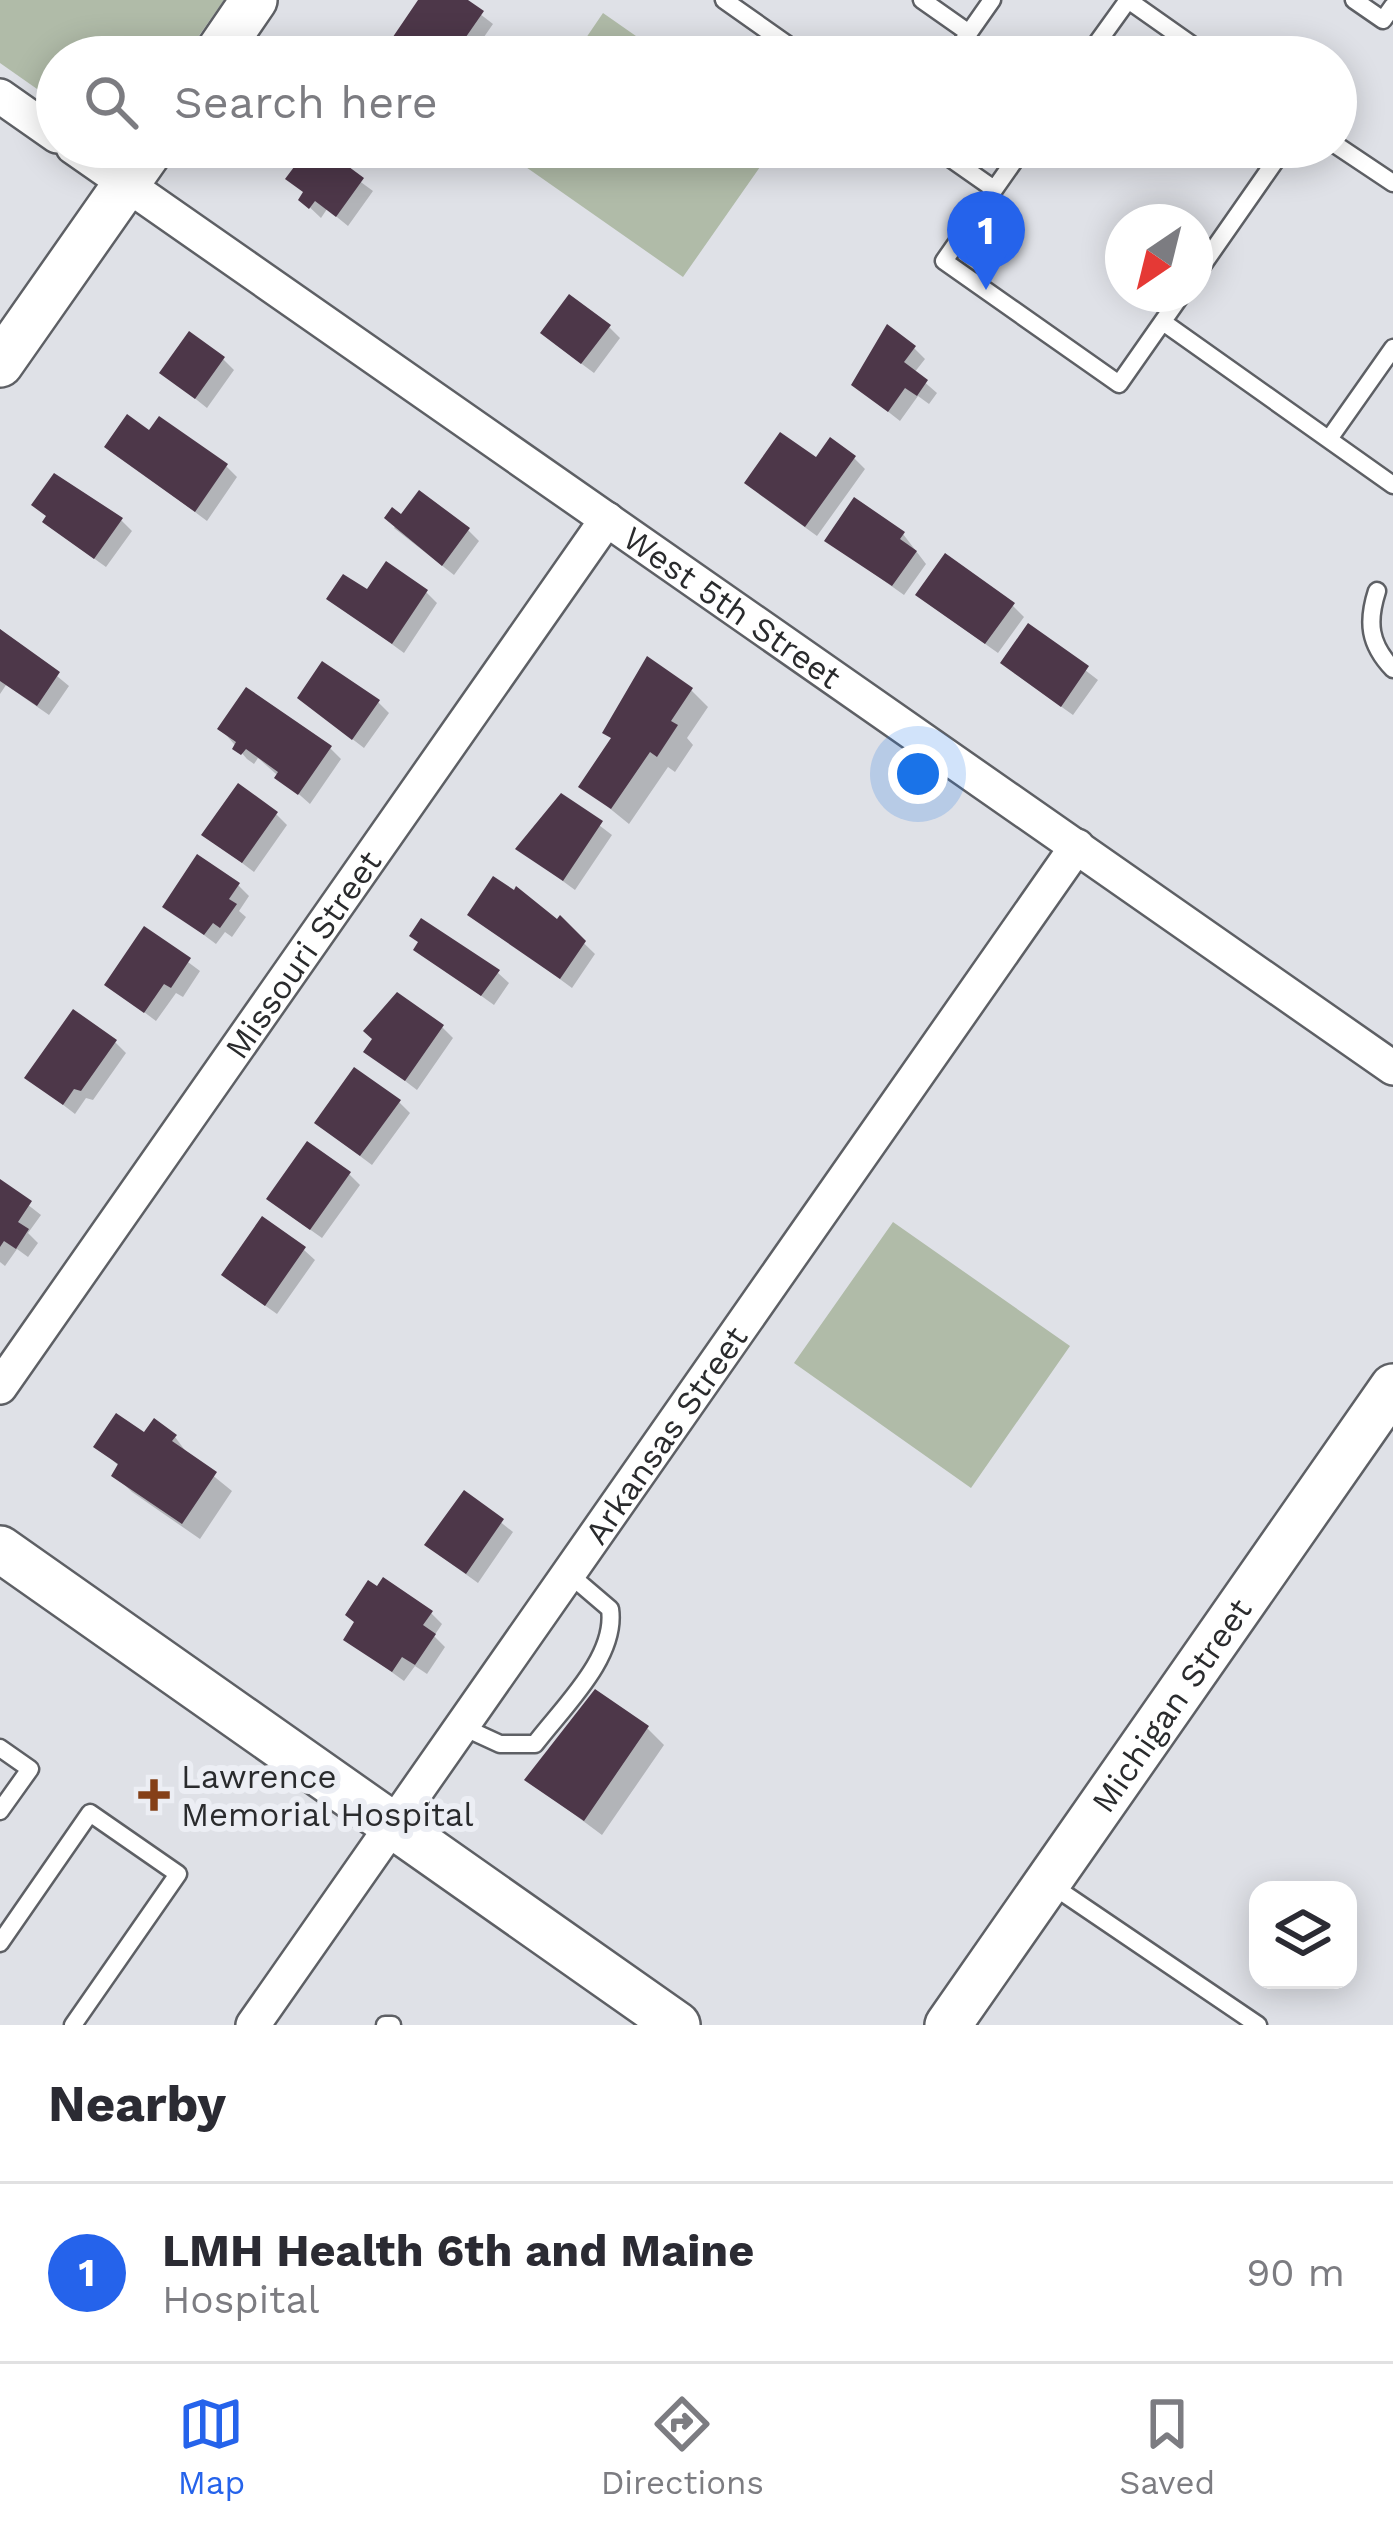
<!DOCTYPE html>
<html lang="en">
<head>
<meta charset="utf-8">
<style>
	body { margin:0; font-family:"Work Sans",sans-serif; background:#f7f7f7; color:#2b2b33 }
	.controls { position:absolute; right:36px; bottom:36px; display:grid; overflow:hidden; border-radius:24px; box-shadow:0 6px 30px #0003 }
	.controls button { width:108px; height:108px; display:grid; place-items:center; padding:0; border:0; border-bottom:3px solid #e1e1e2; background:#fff; color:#2b2b33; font:60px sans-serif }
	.compass { position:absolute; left:1105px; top:204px; width:108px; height:108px; border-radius:50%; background:#fff; box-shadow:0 6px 30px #0003; rotate:215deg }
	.you { position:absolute; left:918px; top:774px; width:42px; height:42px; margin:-30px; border:9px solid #fff; border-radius:50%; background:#1a73e8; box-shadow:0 0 0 18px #1a73e833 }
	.badge { display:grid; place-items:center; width:78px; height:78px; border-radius:50%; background:#2563eb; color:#fff; font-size:39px; font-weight:700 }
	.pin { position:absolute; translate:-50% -99px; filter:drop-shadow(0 3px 6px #0008) }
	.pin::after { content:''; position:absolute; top:63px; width:42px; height:36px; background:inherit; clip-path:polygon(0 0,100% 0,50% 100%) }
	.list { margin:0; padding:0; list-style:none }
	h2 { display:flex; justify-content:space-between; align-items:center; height:156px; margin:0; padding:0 48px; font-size:51px }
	h2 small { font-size:39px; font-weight:400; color:#7c7c81 }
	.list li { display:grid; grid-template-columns:78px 1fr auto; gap:36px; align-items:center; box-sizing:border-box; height:180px; padding:0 48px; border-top:3px solid #e1e1e2 }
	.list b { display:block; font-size:45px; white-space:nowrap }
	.list p { margin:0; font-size:39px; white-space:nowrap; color:#7c7c81 }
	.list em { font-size:39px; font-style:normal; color:#7c7c81 }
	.icon { flex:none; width:66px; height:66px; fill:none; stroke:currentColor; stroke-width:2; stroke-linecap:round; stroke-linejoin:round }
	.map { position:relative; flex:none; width:1393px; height:2025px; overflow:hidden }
	.search { position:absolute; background:#fff; box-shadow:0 6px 30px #0003; left:36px; right:36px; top:36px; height:132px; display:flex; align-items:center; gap:30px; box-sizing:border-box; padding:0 42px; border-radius:66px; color:#7c7c81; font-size:45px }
	.sheet { height:336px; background:#fff }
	nav { display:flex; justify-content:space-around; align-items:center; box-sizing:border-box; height:168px; border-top:3px solid #e1e1e2; background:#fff; font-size:33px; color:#7c7c81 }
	nav a { display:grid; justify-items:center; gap:6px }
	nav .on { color:#2563eb }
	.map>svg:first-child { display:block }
</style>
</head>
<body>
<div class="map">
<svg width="1393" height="2025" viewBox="0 0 1393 2025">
	<rect width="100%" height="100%" fill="#dfe1e7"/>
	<!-- green -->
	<path fill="#b0bba8" d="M0,0h224l-40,57h-127v46l-57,-40z
		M603,13l63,44h-93z
		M510,147h264l-91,130 -177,-124z
		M893,1222l177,124 -99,142 -177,-125z"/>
	<!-- shadow -->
	<path fill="#0003" d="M421,0h41l31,24 -23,33h-80z
		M313,147l60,44 -25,35 -21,-17 -6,9 -19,-18z
		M361,147h24l-7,11z
		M609,327l11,11 -26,35 -39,-29z
		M914,348l11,11 -11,14 23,20 -8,11 -11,-8 -18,25 -46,-36z
		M223,359l11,11 -27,38 -44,-35z
		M150,434l76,32 11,11 -30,44 -99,-74z
		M854,458l11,11 -48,67 -58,-42z
		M402,518l66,12 11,11 -25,34 -60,-47z
		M121,520l11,11 -26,36 -49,-35z
		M903,534l23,30 -22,31 -76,-54z
		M426,592l11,11 -33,50 -74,-54z
		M930,605l83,1 11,11 -26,36z
		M1029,627l69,53 -25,35 -59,-42z
		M0,629l69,57 -20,29 -43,-30 -6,9z
		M691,690l17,17 -21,31 6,7 -18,27 -7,-5 -39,57 -47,-38 31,-46z
		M378,702l11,11 -25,35 -52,-40z
		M221,729l109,19 11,11 -31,45 -52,-46 -4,6 -7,-5z
		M562,797l50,38 -37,55 -56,-41z
		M276,814l11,11 -33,47 -49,-37z
		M238,885l11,11 -10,15 7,6 -14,20 -7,-5 -9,12 -50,-37z
		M514,894l44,30 2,-4 35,34 -23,34 -101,-74z
		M145,930l55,41 -17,26 -7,-4 -20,28 -48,-36z
		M417,950l81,23 11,10 -15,22z
		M442,1027l11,11 -36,52 -50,-38z
		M115,1042l11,11 -33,47 -7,-2 -11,16 -47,-36z
		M399,1102l11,11 -38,52 -43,-32z
		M349,1174l11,11 -38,53 -41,-29z
		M0,1183l41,32 -13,18 10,10 -10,14 -11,-8 -12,17 -5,-4z
		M304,1250l11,10 -38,54 -41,-29z
		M175,1437l15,20 42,34 -32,48 -68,-47 -17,-16 5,-9 -23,-21z
		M465,1494l48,38 -35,51 -39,-28z
		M431,1613l11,11 -8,12 11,11 -18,27 -12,-8 -11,15 -58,-42z
		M647,1728l17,17 -62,90 -74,-55z"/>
	<!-- building -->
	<path fill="#4d3749" d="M418,0h50l16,11 -32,46h-65l-5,-4z
		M309,147h13l42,31 -28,39 -21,-16 -6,8 -11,-9 5,-8 -18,-13z
		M569,294l42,31 -30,39 -41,-31z
		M887,324l29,22 -12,16 24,18 -11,16 -12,-8 -17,24 -37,-27z
		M189,331l36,26 -30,42 -36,-26z
		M127,414l22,16 10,-14 69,48 -33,48 -91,-65z
		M780,432l36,25 14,-20 26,19 -51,71 -61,-44z
		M54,473l69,45 -29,41 -52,-37 4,-6 -15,-11z
		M419,490l51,38 -28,38 -58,-48 8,-11 9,7z
		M854,497l51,35 -5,7 17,12 -25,35 -68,-45z
		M945,553l70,50 -30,41 -70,-49z
		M386,561l42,29 -36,54 -66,-45 17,-25 24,15z
		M1028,623l61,43 -28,41 -61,-44z
		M0,629l60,43 -23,34 -37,-25z
		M647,656l46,32 -22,33 7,4 -21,32 -7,-5 -39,57 -33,-22 33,-49 -9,-5z
		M322,661l58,39 -28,40 -55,-42z
		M246,687l86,59 -34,49 -24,-17 4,-6 -32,-23 -5,6 -9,-6 4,-7 -19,-13z
		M238,783l40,29 -36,51 -41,-28z
		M561,793l42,28 -40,60 -48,-32z
		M197,854l43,29 -11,16 8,5 -17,24 -7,-5 -9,12 -42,-28z
		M493,876l21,14 2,-4 41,33 3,-4 26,26 -26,38 -93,-64z
		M421,918l79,52 -19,26 -68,-46 5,-8 -9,-6z
		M144,926l47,32 -20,30 -7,-4 -20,29 -40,-28z
		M397,992l47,33 -39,56 -42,-29 9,-13 -9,-8z
		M73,1009l44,31 -36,51 -7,-2 -11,16 -39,-27z
		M354,1067l47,33 -41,56 -46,-33z
		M307,1141l44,31 -41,58 -44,-31z
		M0,1179l32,22 -14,21 11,7 -13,20 -12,-8 -4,6z
		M262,1216l44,31 -41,59 -44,-31z
		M116,1413l28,19 10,-14 23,17 -5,6 45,31 -35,52 -71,-48 7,-12 -25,-17z
		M464,1490l40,29 -38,55 -42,-29z
		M383,1577l50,34 -10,14 13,9 -21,31 -13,-8 -10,15 -49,-32 11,-18 -9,-7 23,-35 9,6z
		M595,1689l54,37 -65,95 -60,-41z"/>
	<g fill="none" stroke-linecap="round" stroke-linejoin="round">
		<!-- lane casing -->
		<g stroke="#5e6065" stroke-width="21">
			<path id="lane" d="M724,0l81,57
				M922,0l47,33
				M1128,0l81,57
				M1354,0l29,20 10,-14
				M952,57l40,-57
				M1087,57l41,-57
				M1336,145l57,38
				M934,147l60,42
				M1024,147l-80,114 175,123 63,-90
				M1195,276l90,-129
				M1163,322l230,163
				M1329,439l64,-91
				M1377,591c-10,31 -8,53 16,78
				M463,1727l37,17h35c28,-37 82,-87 75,-135l-41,-35
				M0,1748l30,21 -30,42
				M1050,1884l208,141
				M0,1943l90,-130 88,61 -105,151
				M385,2025h7"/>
		</g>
		<!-- street casing -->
		<g stroke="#5e6065" stroke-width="38">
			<g id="street">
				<path d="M0,96l57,40"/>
				<path id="s1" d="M73,147l1320,921"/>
				<path id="s2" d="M0,1387l607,-868"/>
				<path id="s3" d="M253,2025l824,-1179"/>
			</g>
		</g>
		<!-- secondary casing -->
		<g stroke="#5e6065" stroke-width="50">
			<g id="secondary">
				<path d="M215,57l39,-57"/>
				<path d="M0,364l152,-217"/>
				<path d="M0,1549l677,476"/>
				<path id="s4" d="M948,2025l445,-638"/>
			</g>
		</g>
		<!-- lane -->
		<use href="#lane" stroke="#fff" stroke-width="16"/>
		<!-- street -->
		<use href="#street" stroke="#fff" stroke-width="33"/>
		<!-- secondary -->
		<use href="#secondary" stroke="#fff" stroke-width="45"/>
	</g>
	<!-- markers -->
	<path fill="#854018" stroke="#eceef4" stroke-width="4.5" d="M148 1777h12v12h12v12h-12v12h-12v-12h-12v-12h12z"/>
	<g text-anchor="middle" stroke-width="12" stroke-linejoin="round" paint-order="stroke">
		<!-- street labels -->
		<g font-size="33" fill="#2a2b2d" stroke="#eceef4">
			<text dy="12" stroke="none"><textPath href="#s1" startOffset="804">West 5th Street</textPath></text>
			<text dy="12" stroke="none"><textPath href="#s2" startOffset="528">Missouri Street</textPath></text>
			<text dy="12" stroke="none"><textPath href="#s3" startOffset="720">Arkansas Street</textPath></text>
			<text dy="12" stroke="none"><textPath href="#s4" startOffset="390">Michigan Street</textPath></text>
		</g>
		<!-- poi labels -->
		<g font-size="33" fill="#2a2b2d" stroke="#eceef4" text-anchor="start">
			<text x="181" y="1788">Lawrence<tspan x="181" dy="38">Memorial Hospital</tspan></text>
		</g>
	</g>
</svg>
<div class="controls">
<button><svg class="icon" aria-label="layers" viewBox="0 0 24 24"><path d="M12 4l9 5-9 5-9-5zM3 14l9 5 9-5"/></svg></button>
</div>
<svg class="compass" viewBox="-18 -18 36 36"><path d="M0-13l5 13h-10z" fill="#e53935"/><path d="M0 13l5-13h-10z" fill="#7c7c81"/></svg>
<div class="you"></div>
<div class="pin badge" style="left:986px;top:290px">1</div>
<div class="search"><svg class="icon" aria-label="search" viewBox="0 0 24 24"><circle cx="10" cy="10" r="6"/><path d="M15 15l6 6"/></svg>Search here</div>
</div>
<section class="sheet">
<h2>Nearby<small></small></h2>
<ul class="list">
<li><span class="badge">1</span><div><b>LMH Health 6th and Maine</b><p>Hospital</p></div><em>90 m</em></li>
</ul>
</section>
<nav>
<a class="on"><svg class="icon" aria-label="map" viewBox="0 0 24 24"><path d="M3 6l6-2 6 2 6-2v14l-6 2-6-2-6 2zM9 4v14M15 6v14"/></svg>Map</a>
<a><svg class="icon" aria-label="directions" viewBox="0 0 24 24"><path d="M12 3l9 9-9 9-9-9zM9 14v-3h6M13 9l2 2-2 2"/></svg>Directions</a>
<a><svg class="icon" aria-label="saved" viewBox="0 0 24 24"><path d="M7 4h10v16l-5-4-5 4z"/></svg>Saved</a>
</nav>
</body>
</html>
